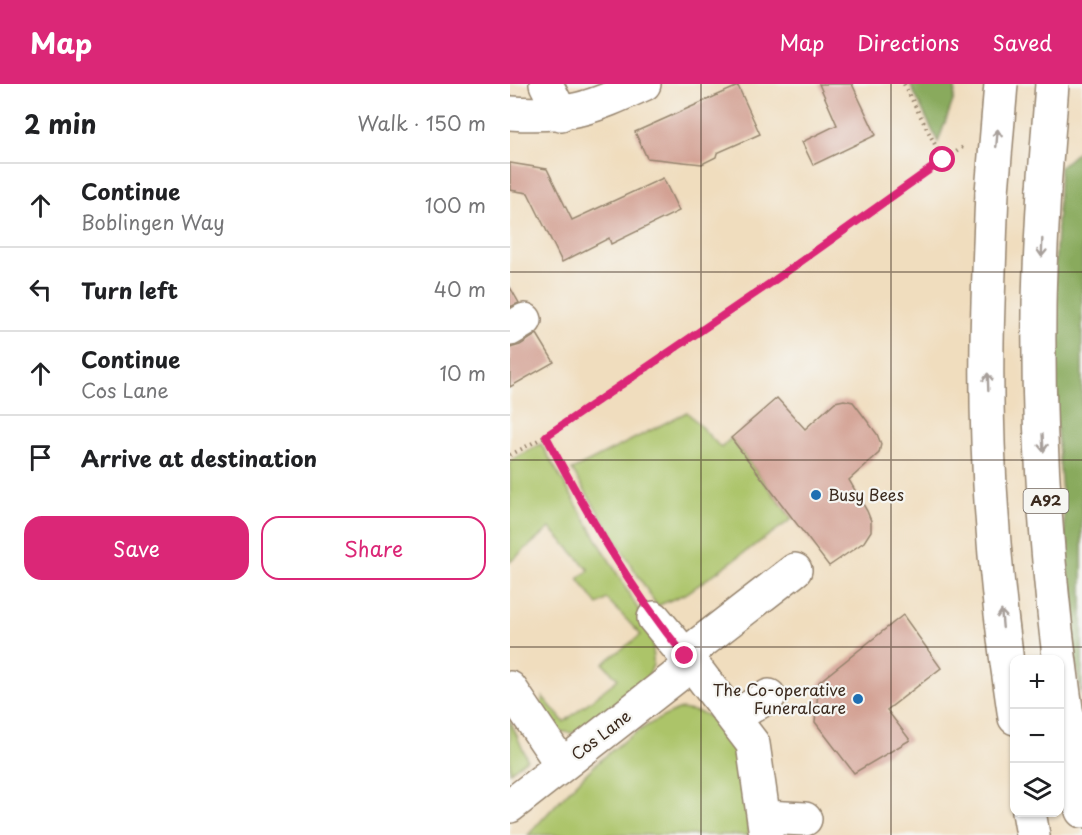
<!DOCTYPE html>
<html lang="en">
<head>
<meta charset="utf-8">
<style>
	body { margin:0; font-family:"Playpen Sans",sans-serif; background:#f2f2f2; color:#202124 }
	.controls { position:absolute; right:18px; bottom:18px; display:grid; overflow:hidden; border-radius:12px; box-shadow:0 2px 4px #0004 }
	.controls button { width:54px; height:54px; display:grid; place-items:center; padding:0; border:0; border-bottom:2px solid #e0e0e0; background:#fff; color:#202124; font:30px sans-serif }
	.stop { position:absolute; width:18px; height:18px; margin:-14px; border:4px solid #db2777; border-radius:50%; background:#fff }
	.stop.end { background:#db2777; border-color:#fff; box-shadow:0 2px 6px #0008 }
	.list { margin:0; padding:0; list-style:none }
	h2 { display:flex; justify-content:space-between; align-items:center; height:78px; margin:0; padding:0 24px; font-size:26px }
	h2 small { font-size:20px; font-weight:400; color:#757577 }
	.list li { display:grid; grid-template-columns:39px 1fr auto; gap:18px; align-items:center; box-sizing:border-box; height:84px; padding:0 24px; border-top:2px solid #e0e0e0 }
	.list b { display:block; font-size:22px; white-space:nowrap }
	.list p { margin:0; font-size:20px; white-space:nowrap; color:#757577 }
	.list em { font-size:20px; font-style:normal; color:#757577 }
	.actions { display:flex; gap:12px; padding:18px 24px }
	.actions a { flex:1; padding:14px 0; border:2px solid #db2777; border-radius:18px; text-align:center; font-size:21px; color:#db2777 }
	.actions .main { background:#db2777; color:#fff }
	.icon { flex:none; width:33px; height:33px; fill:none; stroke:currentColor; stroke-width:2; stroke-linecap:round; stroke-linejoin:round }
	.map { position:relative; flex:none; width:572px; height:751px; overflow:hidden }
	header { display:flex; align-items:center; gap:36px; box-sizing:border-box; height:84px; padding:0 30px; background:#db2777; color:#fff }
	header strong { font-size:28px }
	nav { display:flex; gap:33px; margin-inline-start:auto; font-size:21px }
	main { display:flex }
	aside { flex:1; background:#fff }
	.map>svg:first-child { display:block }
</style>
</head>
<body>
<header>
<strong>Map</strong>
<nav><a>Map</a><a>Directions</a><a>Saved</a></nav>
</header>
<main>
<aside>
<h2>2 min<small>Walk · 150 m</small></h2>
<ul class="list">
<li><svg class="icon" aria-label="ahead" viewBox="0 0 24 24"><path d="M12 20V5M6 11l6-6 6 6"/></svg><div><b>Continue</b><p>Boblingen Way</p></div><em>100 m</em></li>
<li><svg class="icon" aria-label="left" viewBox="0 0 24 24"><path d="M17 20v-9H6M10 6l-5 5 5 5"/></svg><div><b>Turn left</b></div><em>40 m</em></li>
<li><svg class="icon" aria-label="ahead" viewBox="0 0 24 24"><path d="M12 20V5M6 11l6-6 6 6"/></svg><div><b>Continue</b><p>Cos Lane</p></div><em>10 m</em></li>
<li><svg class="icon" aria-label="arrive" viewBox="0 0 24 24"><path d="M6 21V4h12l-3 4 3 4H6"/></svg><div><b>Arrive at destination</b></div></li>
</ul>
<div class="actions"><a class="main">Save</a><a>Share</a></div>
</aside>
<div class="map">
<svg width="572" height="751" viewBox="0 0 572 751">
	<rect width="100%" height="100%" fill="#f6f6f2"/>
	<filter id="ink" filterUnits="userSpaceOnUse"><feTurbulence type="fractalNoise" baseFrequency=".0167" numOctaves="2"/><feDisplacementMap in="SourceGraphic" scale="12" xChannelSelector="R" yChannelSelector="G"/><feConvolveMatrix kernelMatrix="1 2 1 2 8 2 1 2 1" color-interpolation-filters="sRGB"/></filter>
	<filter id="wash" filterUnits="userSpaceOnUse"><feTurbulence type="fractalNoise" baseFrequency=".008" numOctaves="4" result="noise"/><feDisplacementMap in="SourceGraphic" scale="24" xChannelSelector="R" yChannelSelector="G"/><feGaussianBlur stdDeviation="1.35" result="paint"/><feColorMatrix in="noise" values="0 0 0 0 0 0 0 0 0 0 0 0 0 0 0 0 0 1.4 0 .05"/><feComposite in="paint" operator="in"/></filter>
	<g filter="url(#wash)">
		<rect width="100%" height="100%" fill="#f0ddbe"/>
		<!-- green -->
		<path fill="#acc469" stroke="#747744" stroke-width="1.5" d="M177,328l34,36 10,-10 61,81 -105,74 -30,13 -85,-136z
			M31,360l104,177 8,19v25l-7,16 -57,47 -17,5 -17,-2 -15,-24 3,-10 21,25 54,-43 -15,-16 38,-28 -34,-36 -9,6 -20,-26 11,-9 -39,-42 -40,34v-101z
			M171,625c14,2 28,4 38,15 24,26 28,77 30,111h-221c44,-48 90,-102 153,-126z
			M0,636l17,39 -17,13z"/>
		<!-- forest -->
		<path fill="#89aa5d" stroke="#626a3e" stroke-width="1.5" d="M400,0h46l-2,14 -16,44z
			M572,64v549l-7,-36 -24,-309 9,-185z"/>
		<g id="blocks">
			<!-- building -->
			<path fill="#d29e90" d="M309,0h33l24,51 -63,30 -11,-23 35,-17z
				M228,2l22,48 -43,19 -1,4 -14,7 -55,-6 -12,-26z
				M0,79l37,6 25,51 91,-42 16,33 -68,33 -2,-6 -47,24 -34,-69 -18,-3z
				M0,203l9,16 -9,4z
				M27,250l17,28 -44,25v-39l10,-3z
				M267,314l28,31 30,-27 9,-2 9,2 24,32 4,10 -2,9 -30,27 18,31 4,10v10l-7,11 -35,24 -98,-128z
				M393,531l38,53 -54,42 23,30 -56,33 -39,-51 4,-40z"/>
		</g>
	</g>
	<g filter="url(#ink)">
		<use href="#blocks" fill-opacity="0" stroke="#96846e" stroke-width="1.5"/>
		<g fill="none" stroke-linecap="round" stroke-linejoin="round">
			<!-- minor casing -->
			<g stroke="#96846e" stroke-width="36">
				<path id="minor" d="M36,0l15,30
					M0,29c59,4 82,-5 134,-29
					M0,245l15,-9
					M144,534l38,46
					M175,571l110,-85
					M0,604l52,77
					M224,633l35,-21
					M0,722l182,-142 61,80 13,91
					M254,733l41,2"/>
			</g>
			<!-- highway casing -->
			<g stroke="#96846e" stroke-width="36">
				<path id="highway" d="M534,105c-2,41 -5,82 -5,123 -2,165 15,337 43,499
					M482,108c-2,50 -4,100 -5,150 -2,124 9,254 28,376
					M519,728l4,23"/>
			</g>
			<!-- path -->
			<path stroke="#96846e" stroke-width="4" stroke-dasharray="1.5 4.5" stroke-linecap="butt" d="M394,0l39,76
				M36,352l19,37 72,118
				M0,371l36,-19 99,-65 318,-224"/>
			<!-- minor -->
			<use href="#minor" stroke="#fff" stroke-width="33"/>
			<!-- highway -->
			<use href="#highway" stroke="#fff" stroke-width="33"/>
			<!-- highway-bridge casing -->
			<g stroke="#96846e" stroke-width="36" stroke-linecap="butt">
				<path id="highway-bridge" d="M534,105l8,-105
					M482,108l9,-108"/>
			</g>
			<!-- highway-bridge -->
			<use href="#highway-bridge" stroke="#fff" stroke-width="33"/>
		</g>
		<!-- one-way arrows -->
		<defs><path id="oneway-shaft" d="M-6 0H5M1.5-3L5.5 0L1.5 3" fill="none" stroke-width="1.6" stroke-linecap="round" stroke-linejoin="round" transform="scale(1.5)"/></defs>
		<g stroke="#a79f9a">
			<use href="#oneway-shaft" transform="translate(487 54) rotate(-85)"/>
			<use href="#oneway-shaft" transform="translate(532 164) rotate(92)"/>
			<use href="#oneway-shaft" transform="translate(478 298) rotate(-92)"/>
			<use href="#oneway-shaft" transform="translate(533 359) rotate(87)"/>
			<use href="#oneway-shaft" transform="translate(492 535) rotate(-95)"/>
		</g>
	</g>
	<g fill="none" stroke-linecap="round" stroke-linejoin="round" filter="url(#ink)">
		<!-- route -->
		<path stroke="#db2777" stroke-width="8" d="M175,572c-54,-66 -99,-144 -139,-220l226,-154 171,-122"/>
	</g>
	<!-- grid -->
	<path fill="none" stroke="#3b2a1e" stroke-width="1.5" stroke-opacity="0.55" d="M191,0v751M381,0v751M0,188h572M0,376h572M0,563h572"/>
	<!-- markers -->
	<g fill="#1f6fb2" stroke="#f6f6f2" stroke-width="2">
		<circle cx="306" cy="411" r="6"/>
		<circle cx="348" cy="615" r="6"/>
	</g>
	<g text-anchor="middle" stroke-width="4.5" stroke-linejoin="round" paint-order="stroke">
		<!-- shield labels -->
		<rect fill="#f6f6f2" stroke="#73675e" stroke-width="1.5" x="513.5" y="405" width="45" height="24" rx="4.5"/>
		<g font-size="15" font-weight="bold" fill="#3b2a1e">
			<text x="536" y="422">A92</text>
		</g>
		<!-- poi labels -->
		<g font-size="16" fill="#3b2a1e" stroke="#f6f6f2" text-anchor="start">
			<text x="318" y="417">Busy Bees</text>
			<text x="336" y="612" text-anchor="end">The Co-operative<tspan x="336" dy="18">Funeralcare</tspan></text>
		</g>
		<!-- street labels -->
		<g font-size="16" fill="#3b2a1e" stroke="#f6f6f2">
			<text transform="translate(91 651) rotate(-38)" y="6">Cos Lane</text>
		</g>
	</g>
</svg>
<div class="controls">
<button>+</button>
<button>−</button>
<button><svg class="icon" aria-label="layers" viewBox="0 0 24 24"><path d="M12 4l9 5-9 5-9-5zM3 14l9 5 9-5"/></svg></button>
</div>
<div class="stop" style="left:433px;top:76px"></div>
<div class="stop end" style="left:175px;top:572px"></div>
</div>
</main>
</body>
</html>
